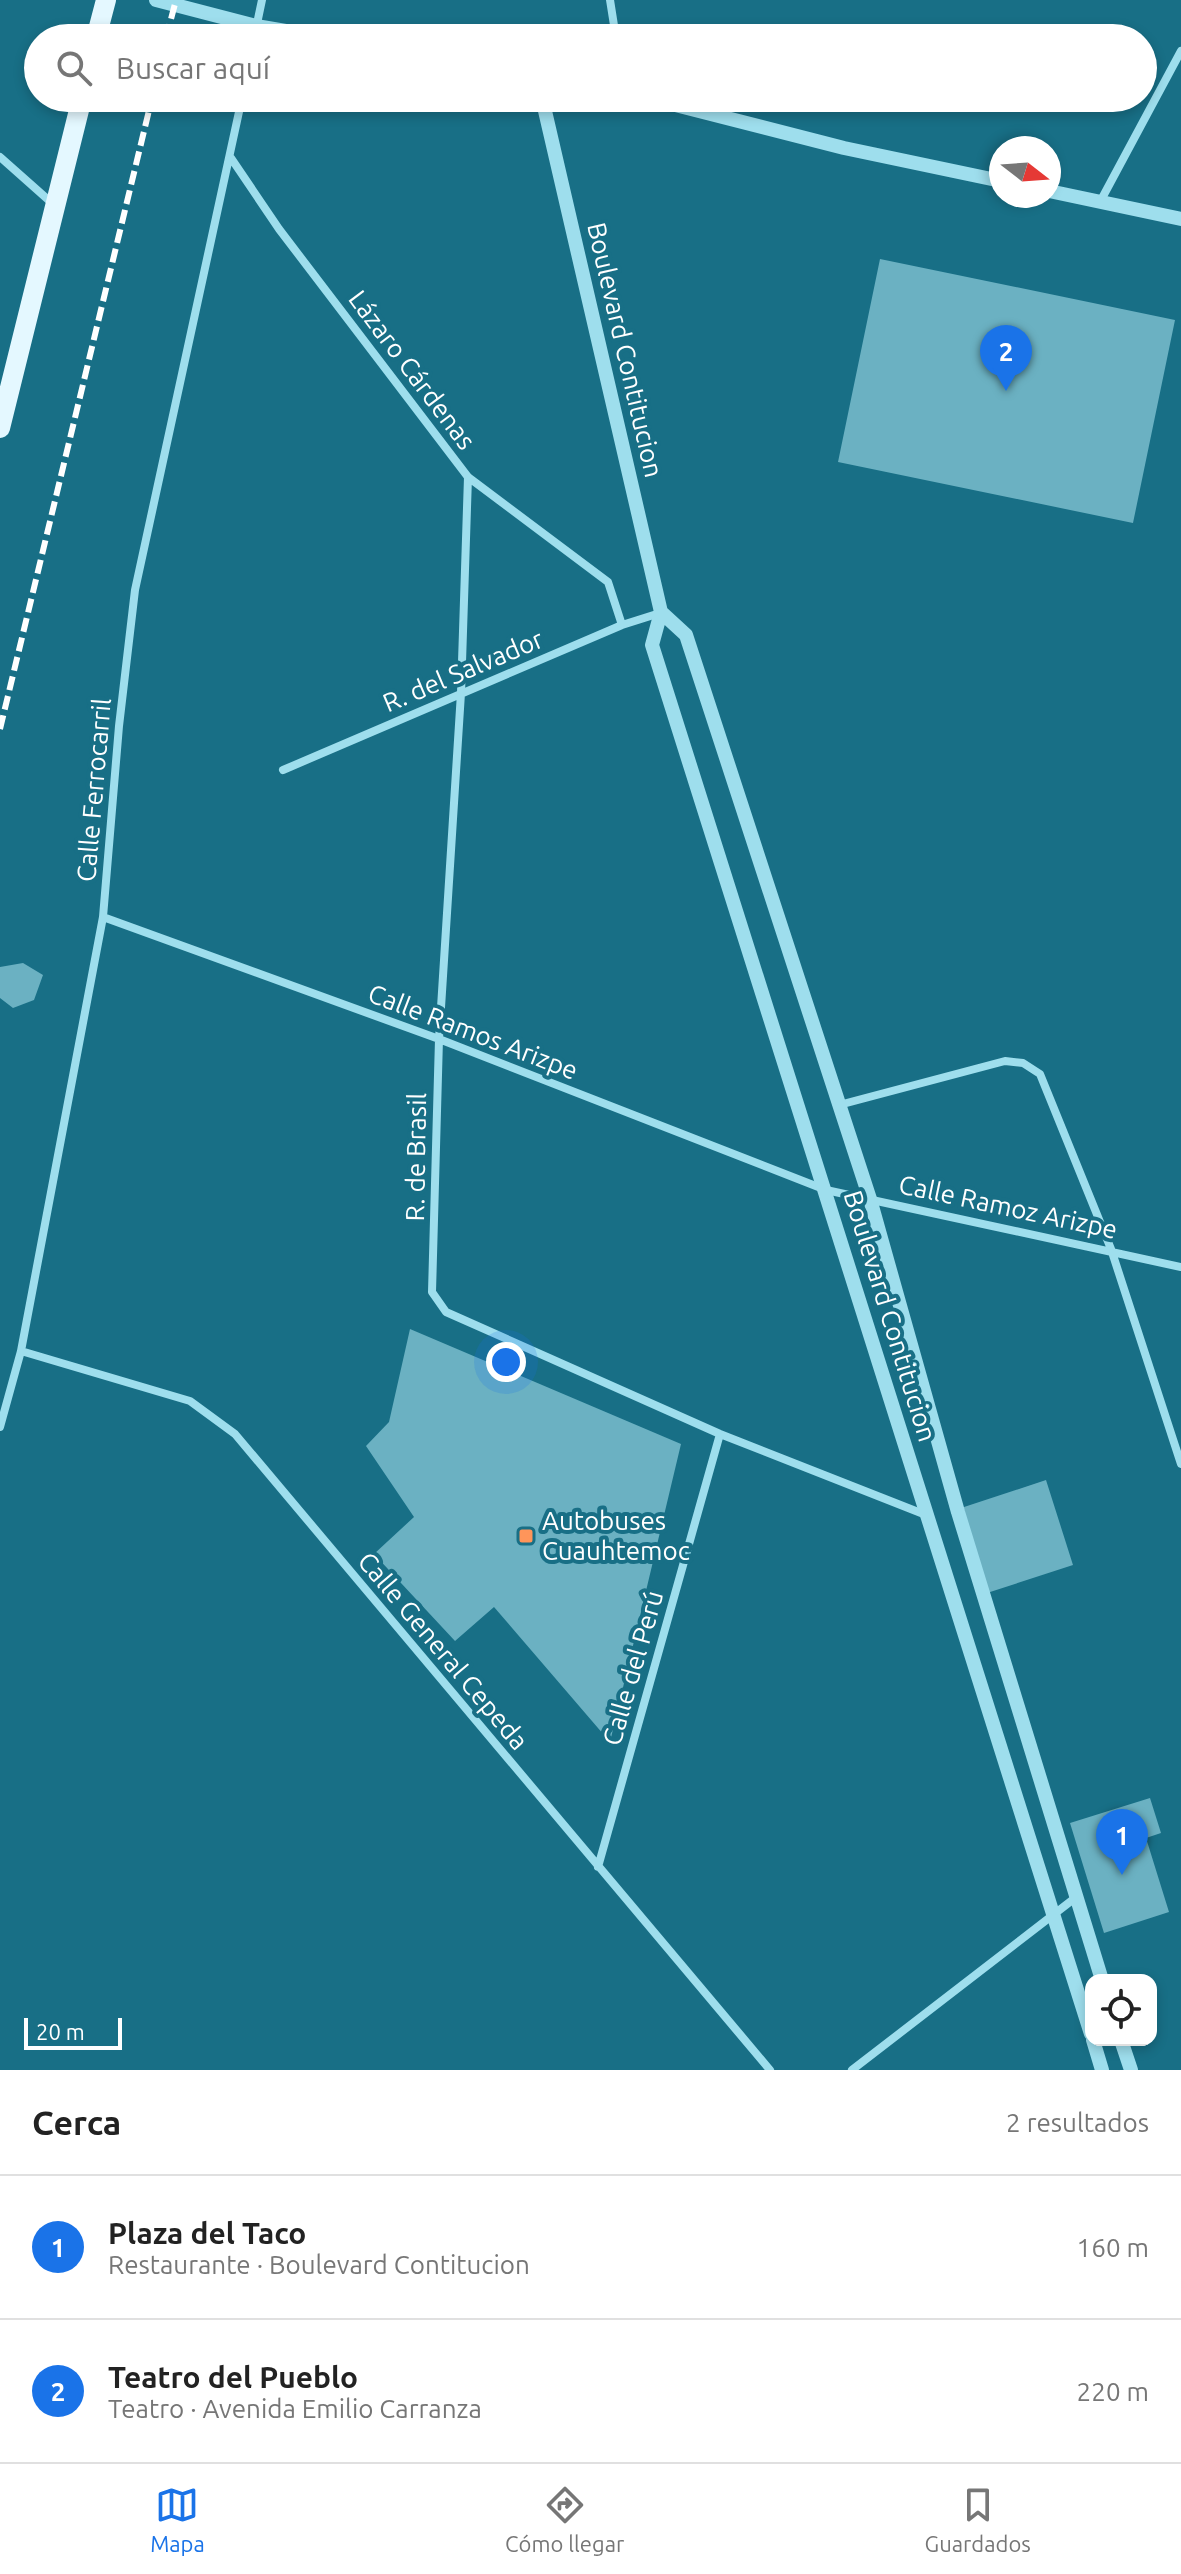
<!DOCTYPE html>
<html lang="es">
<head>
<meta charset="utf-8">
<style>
	body { margin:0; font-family:Ubuntu,sans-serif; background:#f6f6f6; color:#222 }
	.controls { position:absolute; right:24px; bottom:24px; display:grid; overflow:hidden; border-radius:16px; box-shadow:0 4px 12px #0003 }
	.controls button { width:72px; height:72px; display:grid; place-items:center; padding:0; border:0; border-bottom:2px solid #e0e0e0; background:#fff; color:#222; font:40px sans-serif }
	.compass { position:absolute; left:989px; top:136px; width:72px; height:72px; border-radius:50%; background:#fff; box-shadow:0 4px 12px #0003; rotate:107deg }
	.scale { position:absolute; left:24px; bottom:20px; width:98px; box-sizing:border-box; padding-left:8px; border:4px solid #fff; border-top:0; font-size:22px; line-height:28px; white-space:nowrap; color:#fff; -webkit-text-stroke:6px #186f86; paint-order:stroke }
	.you { position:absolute; left:506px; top:1362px; width:28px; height:28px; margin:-20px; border:6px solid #fff; border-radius:50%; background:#1a73e8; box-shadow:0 0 0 12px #1a73e833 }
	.badge { display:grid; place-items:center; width:52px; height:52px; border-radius:50%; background:#1a73e8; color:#fff; font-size:26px; font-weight:700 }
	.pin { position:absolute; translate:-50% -66px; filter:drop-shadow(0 2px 4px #0008) }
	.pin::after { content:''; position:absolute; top:42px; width:28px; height:24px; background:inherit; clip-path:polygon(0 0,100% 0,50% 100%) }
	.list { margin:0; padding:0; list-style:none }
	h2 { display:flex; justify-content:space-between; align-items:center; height:104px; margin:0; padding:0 32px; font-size:34px }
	h2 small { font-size:26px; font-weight:400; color:#767676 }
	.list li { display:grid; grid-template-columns:52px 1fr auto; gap:24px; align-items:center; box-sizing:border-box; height:144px; padding:0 32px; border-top:2px solid #e0e0e0 }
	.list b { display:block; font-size:30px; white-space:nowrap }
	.list p { margin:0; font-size:26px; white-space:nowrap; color:#767676 }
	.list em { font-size:26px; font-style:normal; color:#767676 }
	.icon { flex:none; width:44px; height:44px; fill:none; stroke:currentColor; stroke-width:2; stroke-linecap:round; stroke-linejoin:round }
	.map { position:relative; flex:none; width:1181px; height:2070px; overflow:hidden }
	.search { position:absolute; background:#fff; box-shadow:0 4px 12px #0003; left:24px; right:24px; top:24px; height:88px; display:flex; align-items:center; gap:20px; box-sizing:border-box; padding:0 28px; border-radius:44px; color:#767676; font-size:30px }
	.sheet { height:392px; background:#fff }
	nav { display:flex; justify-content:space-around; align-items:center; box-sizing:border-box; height:112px; border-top:2px solid #e0e0e0; background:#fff; font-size:22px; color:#767676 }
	nav a { display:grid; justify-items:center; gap:4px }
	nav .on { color:#1a73e8 }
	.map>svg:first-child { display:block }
</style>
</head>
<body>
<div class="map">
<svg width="1181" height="2070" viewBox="0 0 1181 2070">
	<rect width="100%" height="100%" fill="#186f86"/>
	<!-- building -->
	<path fill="#6bb1c2" d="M880,259l295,61 -42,203 -295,-61z
		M23,963l20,12 -9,25 -21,8 -13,-10v-31z
		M410,1329l271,115 -71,298 -116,-135 -39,34 -81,-87 40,-37 -48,-71 23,-24z
		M1046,1480l27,85 -86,28 -26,-85z
		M1150,1798l11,35 -15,5 23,74 -65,21 -34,-110z"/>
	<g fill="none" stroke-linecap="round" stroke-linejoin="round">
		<!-- minor -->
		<path stroke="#9edeed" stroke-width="8" d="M610,0l6,38
			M254,38l8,-38
			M0,157l53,47
			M231,158l48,71 189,248 140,105 14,43
			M1100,202l81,-151
			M468,477l-7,216 -22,346 -7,253 14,20 274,122 206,81
			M283,770l339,-145 38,-12
			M103,917l336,122 387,151 355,77
			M839,1105l166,-44 18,2 17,11 71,175 70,215
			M21,1351l169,50 45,33 535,636
			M0,1427l21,-76 82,-434 16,-191 16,-136 107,-492
			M598,1867l122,-433
			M852,2070l223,-172"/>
		<!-- tertiary -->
		<path stroke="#9edeed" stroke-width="14" d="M156,0l100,26 71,12
			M542,98l119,514 -9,33 439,1389
			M648,98l196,50 157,33
			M1049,191l132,28
			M661,612l25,23 184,564 88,313 144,468
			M1093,2040l9,30
			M1121,2040l10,30"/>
		<!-- primary -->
		<path stroke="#e4f8ff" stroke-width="20" d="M96,38l10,-38
			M0,428l82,-330"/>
		<!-- rail -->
		<path stroke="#fff" stroke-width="6" stroke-dasharray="14 6" stroke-linecap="butt" d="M166,38l10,-38
			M0,729l152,-631"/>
	</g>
	<!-- markers -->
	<rect fill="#ff955a" stroke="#186f86" stroke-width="3" x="518" y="1528" width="16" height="16" rx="4"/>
	<g text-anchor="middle" stroke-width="8" stroke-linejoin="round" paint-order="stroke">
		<!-- street labels -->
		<g font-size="26" fill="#fff" stroke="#186f86">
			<text transform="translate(625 350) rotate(77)" y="9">Boulevard Contitucion</text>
			<text transform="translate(412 370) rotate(53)" y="9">Lázaro Cárdenas</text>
			<text transform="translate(463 671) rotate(-23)" y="9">R. del Salvador</text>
			<text transform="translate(94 790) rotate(-85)" y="9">Calle Ferrocarril</text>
			<text transform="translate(473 1032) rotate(21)" y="9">Calle Ramos Arizpe</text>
			<text transform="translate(416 1157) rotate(-89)" y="9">R. de Brasil</text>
			<text transform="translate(1008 1207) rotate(12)" y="9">Calle Ramoz Arizpe</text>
			<text transform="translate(890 1316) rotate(73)" y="9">Boulevard Contitucion</text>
			<text transform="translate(443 1651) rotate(50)" y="9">Calle General Cepeda</text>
			<text transform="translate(633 1668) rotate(-74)" y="9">Calle del Perú</text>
		</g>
		<!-- poi labels -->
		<g font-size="26" fill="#fff" stroke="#186f86" text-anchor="start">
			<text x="542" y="1530">Autobuses<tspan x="542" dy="30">Cuauhtemoc</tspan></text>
		</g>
	</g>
</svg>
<div class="controls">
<button><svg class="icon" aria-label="locate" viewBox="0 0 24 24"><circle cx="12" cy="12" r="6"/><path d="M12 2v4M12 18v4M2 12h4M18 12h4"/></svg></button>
</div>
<svg class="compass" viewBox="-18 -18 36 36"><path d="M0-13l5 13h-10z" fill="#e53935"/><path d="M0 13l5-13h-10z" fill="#767676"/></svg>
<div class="scale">20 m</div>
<div class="you"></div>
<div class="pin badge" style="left:1122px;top:1875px">1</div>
<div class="pin badge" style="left:1006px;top:391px">2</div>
<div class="search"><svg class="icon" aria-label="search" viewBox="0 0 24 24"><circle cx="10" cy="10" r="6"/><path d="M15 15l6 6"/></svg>Buscar aquí</div>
</div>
<section class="sheet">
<h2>Cerca<small>2 resultados</small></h2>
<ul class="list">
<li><span class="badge">1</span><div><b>Plaza del Taco</b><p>Restaurante · Boulevard Contitucion</p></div><em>160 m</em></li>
<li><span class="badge">2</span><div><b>Teatro del Pueblo</b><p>Teatro · Avenida Emilio Carranza</p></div><em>220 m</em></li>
</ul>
</section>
<nav>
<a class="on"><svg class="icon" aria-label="map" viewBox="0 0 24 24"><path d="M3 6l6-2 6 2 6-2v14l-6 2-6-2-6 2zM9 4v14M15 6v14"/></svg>Mapa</a>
<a><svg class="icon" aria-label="directions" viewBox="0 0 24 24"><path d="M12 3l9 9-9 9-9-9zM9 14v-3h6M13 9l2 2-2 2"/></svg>Cómo llegar</a>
<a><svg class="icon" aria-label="saved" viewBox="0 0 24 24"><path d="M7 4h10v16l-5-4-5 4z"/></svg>Guardados</a>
</nav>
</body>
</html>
